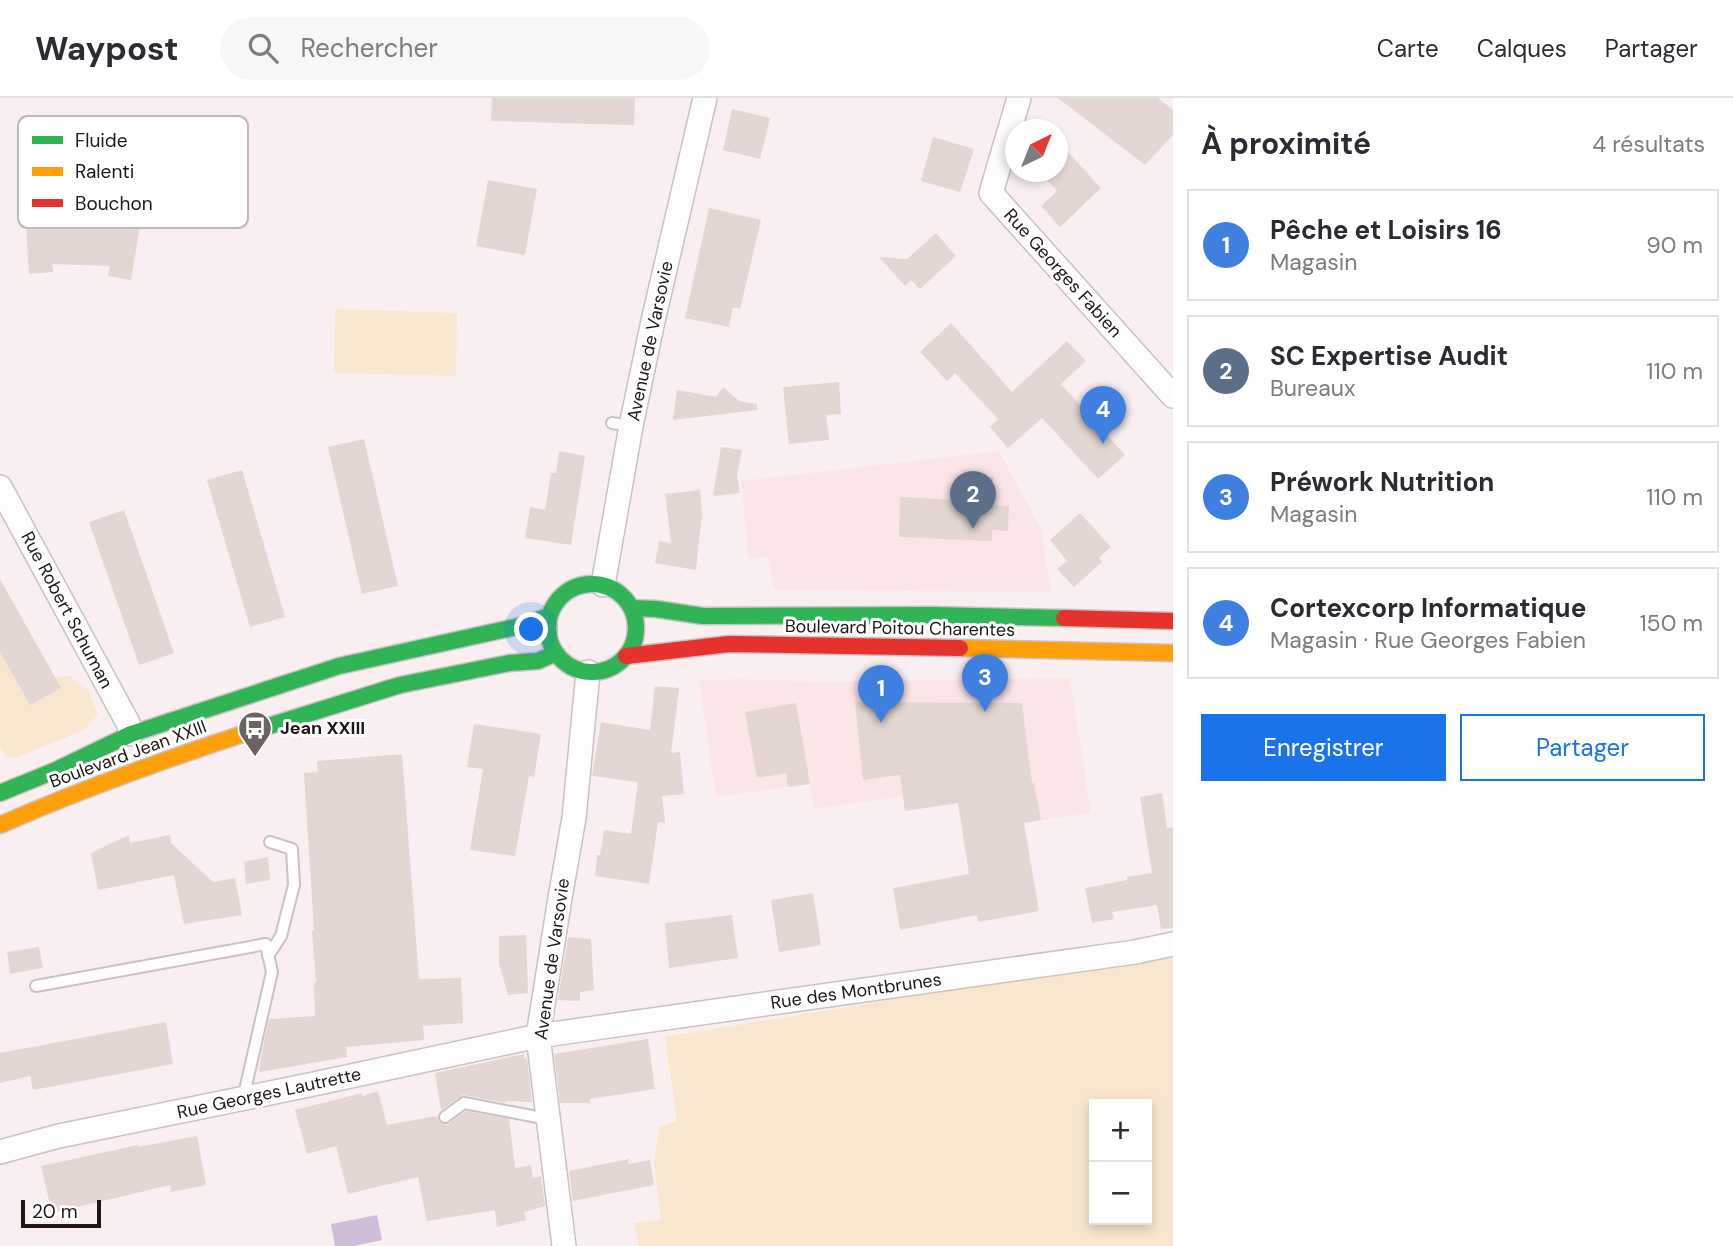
<!DOCTYPE html>
<html lang="fr">
<head>
<meta charset="utf-8">
<style>
	body { margin:0; font-family:"DM Sans",sans-serif; background:#f7f7f7; color:#2b2b33 }
	.controls { position:absolute; right:21px; bottom:21px; display:grid; overflow:hidden; border-radius:0px; box-shadow:0 4px 10px #0003 }
	.controls button { width:63px; height:63px; display:grid; place-items:center; padding:0; border:0; border-bottom:2px solid #e1e1e2; background:#fff; color:#2b2b33; font:35px sans-serif }
	.compass { position:absolute; left:1005px; top:21px; width:63px; height:63px; border-radius:50%; background:#fff; box-shadow:0 4px 10px #0003; rotate:43deg }
	.scale { position:absolute; left:21px; bottom:18px; width:80px; box-sizing:border-box; padding-left:7px; border:4px solid #201616; border-top:0; font-size:19px; line-height:24px; white-space:nowrap; color:#201616; -webkit-text-stroke:5px #fff; paint-order:stroke }
	.you { position:absolute; left:532px; top:532px; width:24px; height:24px; margin:-18px; border:5px solid #fff; border-radius:50%; background:#1a73e8; box-shadow:0 0 0 10px #1a73e833 }
	.badge { display:grid; place-items:center; width:46px; height:46px; border-radius:50%; background:#1a73e8; color:#fff; font-size:23px; font-weight:700 }
	.pin { position:absolute; translate:-50% -58px; filter:drop-shadow(0 2px 4px #0008) }
	.pin::after { content:''; position:absolute; top:37px; width:24px; height:21px; background:inherit; clip-path:polygon(0 0,100% 0,50% 100%) }
	.list { margin:0; padding:0; list-style:none }
	h2 { display:flex; justify-content:space-between; align-items:center; height:91px; margin:0; padding:0 28px; font-size:30px }
	h2 small { font-size:23px; font-weight:400; color:#7c7c81 }
	.list li { display:grid; grid-template-columns:46px 1fr auto; gap:21px; align-items:center; box-sizing:border-box; height:112px; margin:0 14px 14px; padding:0 14px; border:2px solid #e1e1e2; border-radius:0px }
	.list b { display:block; font-size:26px; white-space:nowrap }
	.list p { margin:0; font-size:23px; white-space:nowrap; color:#7c7c81 }
	.list em { font-size:23px; font-style:normal; color:#7c7c81 }
	.actions { display:flex; gap:14px; padding:21px 28px }
	.actions a { flex:1; padding:16px 0; border:2px solid #1a73e8; border-radius:0px; text-align:center; font-size:24px; color:#1a73e8 }
	.actions .main { background:#1a73e8; color:#fff }
	.icon { flex:none; width:38px; height:38px; fill:none; stroke:currentColor; stroke-width:2; stroke-linecap:round; stroke-linejoin:round }
	.map { position:relative; flex:none; width:1173px; height:1148px; overflow:hidden }
	header { display:flex; align-items:center; gap:42px; box-sizing:border-box; height:98px; padding:0 35px; background:#fff; border-bottom:2px solid #e1e1e2 }
	header strong { font-size:33px }
	nav { display:flex; gap:38px; margin-inline-start:auto; font-size:24px }
	.search { width:490px; height:63px; background:#f7f7f7; display:flex; align-items:center; gap:18px; box-sizing:border-box; padding:0 24px; border-radius:38px; color:#7c7c81; font-size:26px }
	main { display:flex }
	aside { flex:1; background:#fff }
	.map>svg:first-child { display:block }
</style>
</head>
<body>
<header>
<strong>Waypost</strong>
<div class="search"><svg class="icon" aria-label="search" viewBox="0 0 24 24"><circle cx="10" cy="10" r="6"/><path d="M15 15l6 6"/></svg>Rechercher</div>
<nav><a>Carte</a><a>Calques</a><a>Partager</a></nav>
</header>
<main>
<div class="map">
<svg width="1173" height="1148" viewBox="0 0 1173 1148">
	<rect width="100%" height="100%" fill="#f9eff0"/>
	<!-- built -->
	<path fill="#fbe5e7" d="M999,353l42,78 10,63 -277,-2 -6,-33 -20,2 -7,-78z
		M1070,580l21,135 -50,7 -7,-37 -107,10 -113,16 -5,-25 -93,13 -17,-117 42,-1 85,3z"/>
	<!-- green -->
	<path fill="#f9e6cf" fill-rule="evenodd" d="M335,211l122,4 -1,63 -122,-3z
		M0,554l30,53 31,-17 -6,-11 14,-1 19,14 10,25 -14,15 -68,28 -10,-1 -6,-9z
		M1173,856v292h-534l-5,-23 27,-3 -7,-60 6,-34 17,-5 -12,-84zM1094,1006h53v116h-53z"/>
	<!-- water -->
	<path fill="#d0bdda" d="M377,1117l5,25 -28,6h-19l-4,-22z"/>
	<!-- building -->
	<path fill="#e4d6d2" d="M492,0h143l-1,27 -143,-4z
		M1058,0h100l15,12v25l-28,30z
		M732,11l38,9 -10,41 -37,-9z
		M933,39l41,12 -14,43 -39,-11z
		M1058,43l43,47 -41,39 -19,-21 16,-15 -17,-19h18z
		M120,77l13,52 7,-1 -9,54 -23,-4 2,-10 -58,-2 1,8 -24,2 -5,-78 14,-1z
		M488,82l49,9 -12,66 -49,-9z
		M709,110l52,12 -21,89 -7,-2 -4,20 -44,-9z
		M936,135l20,23 -36,33 -9,-9 -6,6 -26,-29 28,2z
		M951,225l61,69 55,-51 19,20 -25,23 64,71 -27,24 -56,-61 -34,30 -18,-21 8,-8 -43,-46 -8,8 -27,-29z
		M839,284l2,32 -15,1 3,25 -40,4 -6,-57z
		M723,289l16,14 18,3v6l-84,10 4,-30 39,7z
		M364,341l34,147 -36,8 -34,-147z
		M721,349l21,3 -5,25 3,18 -27,3z
		M559,353l26,5 -14,89 -46,-7 5,-31 15,3 6,-37h5z
		M242,372l43,147 -35,10 -43,-147z
		M957,378l36,1 -1,28 17,1 -1,25 -16,-1v11l-93,-4 1,-40 56,3z
		M700,392l2,23 -6,57 -41,-7 4,-22 12,2 -6,-49z
		M124,412l50,143 -35,12 -50,-143z
		M1080,415l31,34 -12,11 3,4 -28,25 -17,-18 10,-8 -17,-21z
		M0,481l61,109 -31,17 -30,-53z
		M655,588l24,2 -8,65 9,-1 4,42 -22,2 3,27 -7,-1 -9,62 -54,-8 2,-21h3l4,-25 27,4 7,-52 -46,-6 9,-54 49,8z
		M855,604l167,1 10,80h2l7,37 -17,3 15,88 -61,11 -1,-7 -77,15 -7,-42 76,-14 -11,-71 -53,8 -5,-36 -37,5z
		M796,605l14,81 -22,3 -2,-14 -29,5 -12,-66z
		M474,626l67,10 -7,43 -5,-1 -14,80 -45,-6 13,-81 -16,-2z
		M402,656l17,225 42,-1 2,45 -40,3 1,14 -78,7 1,10 -88,15 2,-16 8,-37 46,-3 -1,-33 2,-1 -4,-51h2l-10,-158 14,-1 -1,-11z
		M1162,695l5,35 6,-1v101l-12,1 -4,-24 -45,7 2,7 -22,4 -7,-35 42,-8v-3l25,-4 -12,-76z
		M129,737l1,8 40,-8 1,8 42,39 22,-4 7,37 -58,9 -10,-49 -76,15 -7,-37z
		M268,759l2,23 -24,4 -2,-22z
		M813,795l8,52 -42,7 -8,-52z
		M732,817l6,43 -69,10 -4,-45z
		M526,837l2,58 -20,2 -9,-32v-27z
		M568,839l23,2 3,51 -14,2v9l-22,-1z
		M39,849l4,21 -33,6 -3,-22z
		M166,924l7,42 -140,26 -3,-14 -30,7v-30z
		M648,941l7,50 -65,10v4h-30l-6,-49z
		M524,956v5l3,-1 5,44 -26,-1v2l-43,-8 -22,15 -6,-37z
		M378,993l9,34 50,-9 2,6 8,3 19,-14 43,8 6,49 16,-3 2,13 8,-2 4,30 -21,6 2,8 -29,7 -2,-17 -68,11 -9,-44 -70,17 -12,-48 -29,8 -12,-44 67,-17v3z
		M197,1038l9,49 -35,7 -1,-7 -118,28 -11,-47 97,-21v2z
		M629,1061l-1,5 22,-4 4,25 -81,16 -4,-30z"/>
	<g fill="none" stroke-linecap="round" stroke-linejoin="round">
		<!-- lane casing -->
		<g stroke="#cbc1c2" stroke-width="14">
			<path id="lane" d="M612,325l19,3
				M268,858l13,-20 13,-51 -2,-36 -22,-7
				M36,888l230,-42 6,28 -29,127
				M445,1019l19,-14 84,16"/>
		</g>
		<!-- street casing -->
		<g stroke="#cbc1c2" stroke-width="26">
			<path id="street" d="M1019,0l-28,95 182,203
				M0,389l128,236 3,11
				M603,487l28,-159 22,-105 52,-223
				M0,1054l59,-16 250,-51 229,-49 597,-84 38,-8
				M564,1148l-26,-210 22,-138 14,-80 14,-146"/>
		</g>
		<!-- fast casing -->
		<g stroke="#cbc1c2" stroke-width="19">
			<path id="fast" d="M548 530a44 44 0 1 1 88 0a44 44 0 1 1-88 0Z
				M632,510l24,1 47,7 228,-1 133,3
				M246,635l154,-48 109,-22 29,-2 18,-8
				M0,695l54,-22 77,-37 208,-68 181,-40 29,-10"/>
		</g>
		<!-- slow casing -->
		<g stroke="#cbc1c2" stroke-width="19">
			<path id="slow" d="M960,550l213,5
				M0,727c80,-35 163,-65 246,-92"/>
		</g>
		<!-- jam casing -->
		<g stroke="#cbc1c2" stroke-width="19">
			<path id="jam" d="M1064,520l109,3
				M626,558l103,-12 231,4"/>
		</g>
		<!-- lane -->
		<use href="#lane" stroke="#fefdfd" stroke-width="10"/>
		<!-- street -->
		<use href="#street" stroke="#fefdfd" stroke-width="23"/>
		<!-- fast -->
		<use href="#fast" stroke="#30b455" stroke-width="16"/>
		<!-- slow -->
		<use href="#slow" stroke="#ff9f0a" stroke-width="16"/>
		<!-- jam -->
		<use href="#jam" stroke="#e5322d" stroke-width="16"/>
	</g>
	<!-- icons -->
	<defs>
		<g id="bus-pin" transform="scale(1.75)"><path d="M0 17L-7.5 6A9.5 9.5 0 1 1 7.5 6Z" fill="#6c6262" stroke="#fff"/><path d="M-5-6H5V4H4V6H2V4H-2V6H-4V4H-5ZM-3.5-4V0h7V-4ZM-3.5 1.2v1.5H-2V1.2ZM2 1.2v1.5H3.5V1.2Z" fill="#fff"/></g>
	</defs>
	<g fill-rule="evenodd">
		<use href="#bus-pin" x="255" y="630"/>
	</g>
	<g text-anchor="middle" stroke-width="6" stroke-linejoin="round" paint-order="stroke">
		<!-- street labels -->
		<g font-size="18" fill="#201616" stroke="#fff">
			<text transform="translate(1063 175) rotate(48)" y="6">Rue Georges Fabien</text>
			<text transform="translate(650 243) rotate(-78)" y="6">Avenue de Varsovie</text>
			<text transform="translate(67 512) rotate(62)" y="6">Rue Robert Schuman</text>
			<text transform="translate(900 530) rotate(1)" y="6">Boulevard Poitou Charentes</text>
			<text transform="translate(128 656) rotate(-20)" y="6">Boulevard Jean XXIII</text>
			<text transform="translate(552 861) rotate(-82)" y="6">Avenue de Varsovie</text>
			<text transform="translate(856 893) rotate(-8)" y="6">Rue des Montbrunes</text>
			<text transform="translate(269 995) rotate(-12)" y="6">Rue Georges Lautrette</text>
		</g>
		<!-- poi labels -->
		<g font-size="18" font-weight="bold" fill="#201616" stroke="#fff" text-anchor="start">
			<text x="280" y="636">Jean XXIII</text>
		</g>
	</g>
	<!-- legend -->
	<rect x="18" y="18" width="230" height="112" rx="10" fill="#fff" stroke="#bcb9b9" stroke-width="2"/>
	<rect x="32" y="38" width="31" height="8" fill="#30b455"/>
	<rect x="32" y="69" width="31" height="9" fill="#ff9f0a"/>
	<rect x="32" y="101" width="31" height="8" fill="#e5322d"/>
	<g font-size="19" fill="#201616">
		<text x="75" y="49">Fluide</text>
		<text x="75" y="80">Ralenti</text>
		<text x="75" y="112">Bouchon</text>
	</g>
</svg>
<div class="controls">
<button>+</button>
<button>−</button>
</div>
<svg class="compass" viewBox="-18 -18 36 36"><path d="M0-13l5 13h-10z" fill="#e53935"/><path d="M0 13l5-13h-10z" fill="#7c7c81"/></svg>
<div class="scale">20 m</div>
<div class="you"></div>
<div class="pin badge" style="left:881px;top:625px;background:#3f7fe0">1</div>
<div class="pin badge" style="left:973px;top:431px;background:#5c6f8a">2</div>
<div class="pin badge" style="left:985px;top:614px;background:#3f7fe0">3</div>
<div class="pin badge" style="left:1103px;top:346px;background:#3f7fe0">4</div>
</div>
<aside>
<h2>À proximité<small>4 résultats</small></h2>
<ul class="list">
<li><span class="badge" style="background:#3f7fe0">1</span><div><b>Pêche et Loisirs 16</b><p>Magasin</p></div><em>90 m</em></li>
<li><span class="badge" style="background:#5c6f8a">2</span><div><b>SC Expertise Audit</b><p>Bureaux</p></div><em>110 m</em></li>
<li><span class="badge" style="background:#3f7fe0">3</span><div><b>Préwork Nutrition</b><p>Magasin</p></div><em>110 m</em></li>
<li><span class="badge" style="background:#3f7fe0">4</span><div><b>Cortexcorp Informatique</b><p>Magasin · Rue Georges Fabien</p></div><em>150 m</em></li>
</ul>
<div class="actions"><a class="main">Enregistrer</a><a>Partager</a></div>
</aside>
</main>
</body>
</html>
